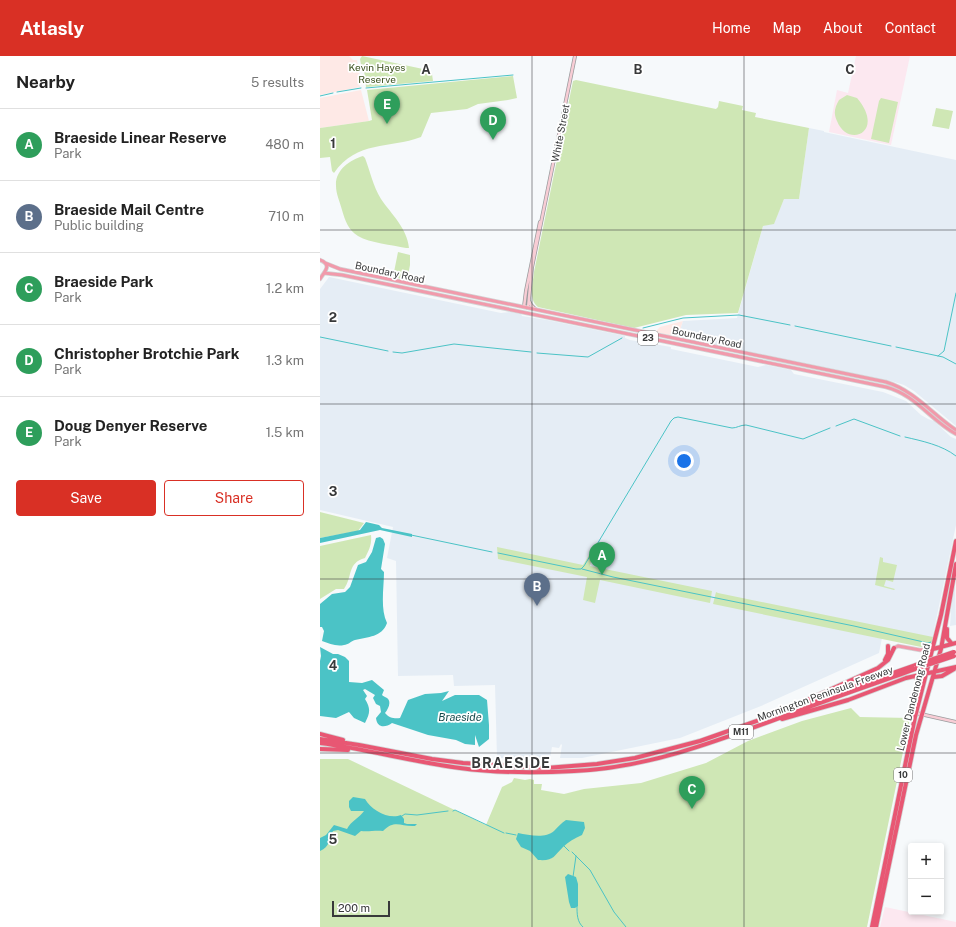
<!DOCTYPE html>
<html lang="en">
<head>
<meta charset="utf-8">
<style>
	body { margin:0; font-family:"Public Sans",sans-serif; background:#f6f6f6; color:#222 }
	.controls { position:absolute; right:12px; bottom:12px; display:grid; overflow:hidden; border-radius:4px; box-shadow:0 2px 6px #0003 }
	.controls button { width:36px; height:36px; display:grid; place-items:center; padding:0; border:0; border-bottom:1px solid #e0e0e0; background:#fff; color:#222; font:20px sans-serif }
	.scale { position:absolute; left:12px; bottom:10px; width:58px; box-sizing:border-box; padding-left:4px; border:2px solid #38393a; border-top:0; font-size:11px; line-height:14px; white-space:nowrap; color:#38393a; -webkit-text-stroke:3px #fff; paint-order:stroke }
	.you { position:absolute; left:364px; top:405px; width:14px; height:14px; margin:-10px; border:3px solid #fff; border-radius:50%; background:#1a73e8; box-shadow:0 0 0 6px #1a73e833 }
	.badge { display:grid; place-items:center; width:26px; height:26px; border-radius:50%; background:#d93025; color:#fff; font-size:13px; font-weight:700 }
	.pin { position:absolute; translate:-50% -33px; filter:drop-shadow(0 1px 2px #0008) }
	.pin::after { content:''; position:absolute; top:21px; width:14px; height:12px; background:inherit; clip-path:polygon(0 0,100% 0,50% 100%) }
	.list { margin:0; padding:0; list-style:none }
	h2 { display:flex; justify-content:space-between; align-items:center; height:52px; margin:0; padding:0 16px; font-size:17px }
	h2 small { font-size:13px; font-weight:400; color:#767676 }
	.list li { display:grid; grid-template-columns:26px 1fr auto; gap:12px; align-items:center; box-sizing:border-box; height:72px; padding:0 16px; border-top:1px solid #e0e0e0 }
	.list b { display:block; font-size:15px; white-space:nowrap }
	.list p { margin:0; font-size:13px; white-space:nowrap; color:#767676 }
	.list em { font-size:13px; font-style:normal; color:#767676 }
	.actions { display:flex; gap:8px; padding:12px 16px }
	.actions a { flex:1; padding:9px 0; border:1px solid #d93025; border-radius:4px; text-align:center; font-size:14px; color:#d93025 }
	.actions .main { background:#d93025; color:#fff }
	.map { position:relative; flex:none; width:636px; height:871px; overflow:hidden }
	header { display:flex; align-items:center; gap:24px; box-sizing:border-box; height:56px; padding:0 20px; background:#d93025; color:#fff }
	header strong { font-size:19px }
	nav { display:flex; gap:22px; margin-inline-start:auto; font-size:14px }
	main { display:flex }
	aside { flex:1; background:#fff }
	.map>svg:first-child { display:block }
</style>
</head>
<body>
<header>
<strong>Atlasly</strong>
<nav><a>Home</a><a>Map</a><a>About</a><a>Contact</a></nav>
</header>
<main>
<aside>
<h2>Nearby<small>5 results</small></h2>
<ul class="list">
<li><span class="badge" style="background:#2e9e5b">A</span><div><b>Braeside Linear Reserve</b><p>Park</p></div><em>480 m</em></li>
<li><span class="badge" style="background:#5c6f8a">B</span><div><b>Braeside Mail Centre</b><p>Public building</p></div><em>710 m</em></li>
<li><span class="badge" style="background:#2e9e5b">C</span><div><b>Braeside Park</b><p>Park</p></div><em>1.2 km</em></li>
<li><span class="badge" style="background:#2e9e5b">D</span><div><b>Christopher Brotchie Park</b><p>Park</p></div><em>1.3 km</em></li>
<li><span class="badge" style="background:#2e9e5b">E</span><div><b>Doug Denyer Reserve</b><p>Park</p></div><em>1.5 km</em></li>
</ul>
<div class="actions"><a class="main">Save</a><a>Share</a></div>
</aside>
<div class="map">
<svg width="636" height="871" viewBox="0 0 636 871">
	<rect width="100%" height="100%" fill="#f6f9fb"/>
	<!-- commercial -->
	<path fill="#fee9e6" d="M0,0h29l4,4h4l4,24h-2l1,3 -40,8z
		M41,34l8,31 -49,7v-30z
		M363,265l-5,16 -23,-5 5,-5z"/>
	<!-- built -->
	<path fill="#e5edf5" d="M489,72l15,3v1l132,28v266l-42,-35 -10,-6 -13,-4 -213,-44 5,-16 54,-3 26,-92 11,-3 10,-24h15z
		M9,221l172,36 10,-1 10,2 1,2 25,4 78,16v2l5,2 41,7v2l87,18 8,-2 25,5 3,4 89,18 23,9 15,14 7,4 6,2 17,16 5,2v86l-24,114 -48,-11 -5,25 -118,53 -81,32 -98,20h-22l2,-13 -1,-1 -2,4 -7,-1 -2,11h-53l-2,-73 -41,1 -1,-11 -55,1 -2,-115 -9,-3 6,-31 -73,-17v-221z
		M635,526l1,43 -6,1 2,-29z"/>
	<!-- education -->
	<path fill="#fce8f0" d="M536,0h54l-19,89 -62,-13 8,-42 11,3z
		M565,851l71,15v5h-76z"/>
	<!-- green -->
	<path fill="#cfe7b5" d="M42,0l61,13v3l9,2 1,7 -67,6 -2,-17h-2l-2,-11z
		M193,20l4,22 -9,2 -30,4 -11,5 -36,4 -10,24c-32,12 -64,3 -87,36l-2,-2 -2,-14 -10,1v-30l49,-7 3,-1 -5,-30z
		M256,24l140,29 2,-2 1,-6 24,5 -1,4 14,3 -1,4 54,11 -10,71h-15l-10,25 -11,2 -25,87 -52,2 -52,13 -96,-21c-10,-7 -5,-24 -4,-35l39,-191z
		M527,39l10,3c29,34 -9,51 -20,23 -4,-8 -2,-14 2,-21z
		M561,42l17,4 -9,41 -18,-4 8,-38z
		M616,52l17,3 -4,18 -17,-3z
		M43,100l2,2c5,13 8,28 16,41 11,16 26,29 28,49h-3c-14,-3 -36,-5 -48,-12 -10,-6 -13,-16 -16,-26 -2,-8 -6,-16 -6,-24 -1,-16 14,-26 27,-30z
		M78,196l12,3v10l-3,15 -14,-3z
		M0,456l44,11 -6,8 -38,7z
		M51,479c1,9 -2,15 -6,23 -18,5 -12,18 -21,31h-8l-16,10v-53z
		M177,491l86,18 11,-18 -4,19 122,25 -2,12 -110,-23 -5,23 -12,-3 4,-23 -89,-18z
		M560,501l3,1v4l14,3 -4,17 -7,-2 -2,6 11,3 -1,1 -19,-5z
		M396,536l2,1 215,44 -1,6 -11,4 -208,-43z
		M531,652l9,9 50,1 -43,209h-547v-168h28l138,66 16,-38 10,-5 2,-4 11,2 5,-1 4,1v4h8l-1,6 23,4 20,-5 57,-6 65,-20 42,-22 54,-20z"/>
	<!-- water -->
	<path fill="#4bc3c6" d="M46,466l13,3 3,3 30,6v3l-32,-7 -60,13v-5l40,-8z
		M60,481l3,2 2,5 -4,25 3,3c0,16 -4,36 3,51 -5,14 -19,14 -32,17 -4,1 -7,5 -11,5 -8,2 -15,-2 -22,-4l2,-10 -2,-4h-2v-23l12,-10 13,-2 5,-5 8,-22 8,-3 6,-10 4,-14z
		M0,591l13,7h5l7,3 4,4v21l13,1 10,-3 12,10 -2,5c1,1 3,2 5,3 5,4 1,11 -2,15 4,5 10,6 15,5l8,-18 17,-6 16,-1 8,-2 -7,10 13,-6h24l8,5 2,25v14l-10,8 -4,-12v10l-10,-1 -9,-4 -28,-5 -36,-12c-7,5 -15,5 -16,-5l5,-6 -1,-6 -4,-2 -3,-6 2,-3 -10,-6 -2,1 4,6 -2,3c6,10 5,14 0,24l-11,-5 -5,-6 -13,6 -16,-2v-55l1,-5z
		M33,741l12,2c6,11 24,21 36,16l3,4v4l3,1h10l-2,2c-14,1 -20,-7 -32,5 -8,-1 -14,1 -22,0l-6,5 -17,-6 -5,1c-4,8 -3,16 -13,20v-13l6,-3 8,-10 13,4c4,-8 12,-11 17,-18h-13l-2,-4v-6z
		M246,764l18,2 1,6 -3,7c-7,3 -14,7 -19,12 -10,10 -9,14 -25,13l-8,-9 -9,-4 -5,-8 2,-6c11,2 27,6 36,-2 4,-4 7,-8 12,-11z
		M248,818l8,3 2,7v22l-3,2h-4l-2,-6 -4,-25z"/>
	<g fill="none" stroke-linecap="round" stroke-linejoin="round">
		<!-- stream -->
		<path stroke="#4bc3c6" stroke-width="1" d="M46,32l147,-13
			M17,36l24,-4
			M0,40l13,-3
			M475,270l96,20
			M323,272l40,-10 56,-3 51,10
			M0,281l68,14
			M576,291l47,10 13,7
			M73,296l9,1 52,-9 77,8
			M217,297l51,4 34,-19
			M618,300l6,-5 12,-58
			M516,370l18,-7 46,17
			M585,381c17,4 37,8 51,19
			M91,479l81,17
			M178,497l78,16h5l3,-3 87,-145 3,-3 4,-1 54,11c5,0 8,-3 14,-3l57,14 27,-11
			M262,513l31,8 241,49 74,17 3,-1
			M133,755l2,-1 49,23
			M82,760l3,-2 12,1 31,-4
			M186,777l10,2
			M244,790l5,5
			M252,796l18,18 24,42 12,15
			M253,821l3,-21
			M257,850c0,8 0,16 6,21"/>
		<!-- secondary casing -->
		<g stroke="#9a9c9e" stroke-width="4">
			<path id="secondary" d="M209,245l2,4 4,4
				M204,251l2,-16 14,-69
				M208,252l4,-41 43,-211
				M596,657l40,9"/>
		</g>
		<!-- primary casing -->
		<g stroke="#d3d3d4" stroke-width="4.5">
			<path id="primary" d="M0,204c13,5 4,12 0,19
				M5,207l15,6 546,113c29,9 46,32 70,48
				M4,217l18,2 544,112c30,8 44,33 70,47
				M574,592l4,-2 22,4 13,-1"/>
		</g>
		<!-- highway casing -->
		<g stroke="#d3d3d4" stroke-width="5.5">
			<path id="highway" d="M627,573v9l5,6
				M613,593l23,-6
				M565,604l3,-6v-8
				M595,620l4,7v8
				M614,621l8,-1 12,-7
				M476,649l82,-37 10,-8 6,-12
				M462,663l66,-19 58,-22 50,-11
				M0,678l23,6
				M0,683l39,6 73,14 31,4 83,5 51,-4 38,-6 65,-17 216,-76
				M0,687c47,6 93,19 140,25 37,5 76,5 114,3 72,-3 141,-29 208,-54 44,-17 89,-32 133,-48
				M0,693l28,1
				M552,871l43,-210 26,-102 15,-74
				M556,871l40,-192 25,-86 15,-85"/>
		</g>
		<!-- secondary -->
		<use href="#secondary" stroke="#f8cdd5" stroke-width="2.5"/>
		<!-- primary -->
		<use href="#primary" stroke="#f19aab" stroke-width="3"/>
		<!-- highway -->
		<use href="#highway" stroke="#e85773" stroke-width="4"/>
		<!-- highway-bridge casing -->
		<g stroke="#d3d3d4" stroke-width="5.5" stroke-linecap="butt">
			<path id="highway-bridge" d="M596,609l38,-13
				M595,613l39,-13"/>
		</g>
		<!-- highway-bridge -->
		<use href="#highway-bridge" stroke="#e85773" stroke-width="4"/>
	</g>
	<!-- grid -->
	<path fill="none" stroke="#38393a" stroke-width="1" stroke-opacity="0.55" d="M212,0v871M424,0v871M0,174h636M0,348h636M0,523h636M0,697h636"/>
	<g text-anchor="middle" stroke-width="3.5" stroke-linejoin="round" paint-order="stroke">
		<!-- shield labels -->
		<g fill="#fff" stroke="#747475" stroke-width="1">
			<rect x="318" y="275" width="20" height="14" rx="3"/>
			<rect x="409" y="669" width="24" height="14" rx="3"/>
			<rect x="574" y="712" width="18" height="14" rx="3"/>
		</g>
		<g font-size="9" font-weight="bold" fill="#38393a">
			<text x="328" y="285">23</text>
			<text x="421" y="679">M11</text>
			<text x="583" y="722">10</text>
		</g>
		<!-- park labels -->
		<g font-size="10" fill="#394f1b" stroke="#fff">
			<text x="57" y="15">Kevin Hayes<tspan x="57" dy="12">Reserve</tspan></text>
		</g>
		<!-- street labels -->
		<g font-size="10" fill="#38393a" stroke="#fff">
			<text transform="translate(240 77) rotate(-79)" y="4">White Street</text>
			<text transform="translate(70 216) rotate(12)" y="4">Boundary Road</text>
			<text transform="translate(387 281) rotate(12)" y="4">Boundary Road</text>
			<text transform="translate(505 637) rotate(-20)" y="4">Mornington Peninsula Freeway</text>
			<text transform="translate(593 641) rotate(-76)" y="4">Lower Dandenong Road</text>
		</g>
		<!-- water labels -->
		<g font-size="11" font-style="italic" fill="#14494b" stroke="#fff">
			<text x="140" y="665">Braeside</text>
		</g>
		<!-- district labels -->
		<g font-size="14" font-weight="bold" letter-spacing="1" fill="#38393a" stroke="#fff">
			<text x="191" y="712">BRAESIDE</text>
		</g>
	</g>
	<g font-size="13" text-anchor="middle" font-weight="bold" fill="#38393a" stroke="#fff" stroke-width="3.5" stroke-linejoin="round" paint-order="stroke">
		<text x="106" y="18">A</text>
		<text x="318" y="18">B</text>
		<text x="530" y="18">C</text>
		<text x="13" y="92">1</text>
		<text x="13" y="266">2</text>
		<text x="13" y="440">3</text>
		<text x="13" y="614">4</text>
		<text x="13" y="788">5</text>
	</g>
</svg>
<div class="controls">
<button>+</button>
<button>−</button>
</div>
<div class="scale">200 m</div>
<div class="you"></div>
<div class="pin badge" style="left:282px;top:519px;background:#2e9e5b">A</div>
<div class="pin badge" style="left:217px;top:550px;background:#5c6f8a">B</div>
<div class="pin badge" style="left:372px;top:753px;background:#2e9e5b">C</div>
<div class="pin badge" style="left:173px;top:84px;background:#2e9e5b">D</div>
<div class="pin badge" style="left:67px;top:68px;background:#2e9e5b">E</div>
</div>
</main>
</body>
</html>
